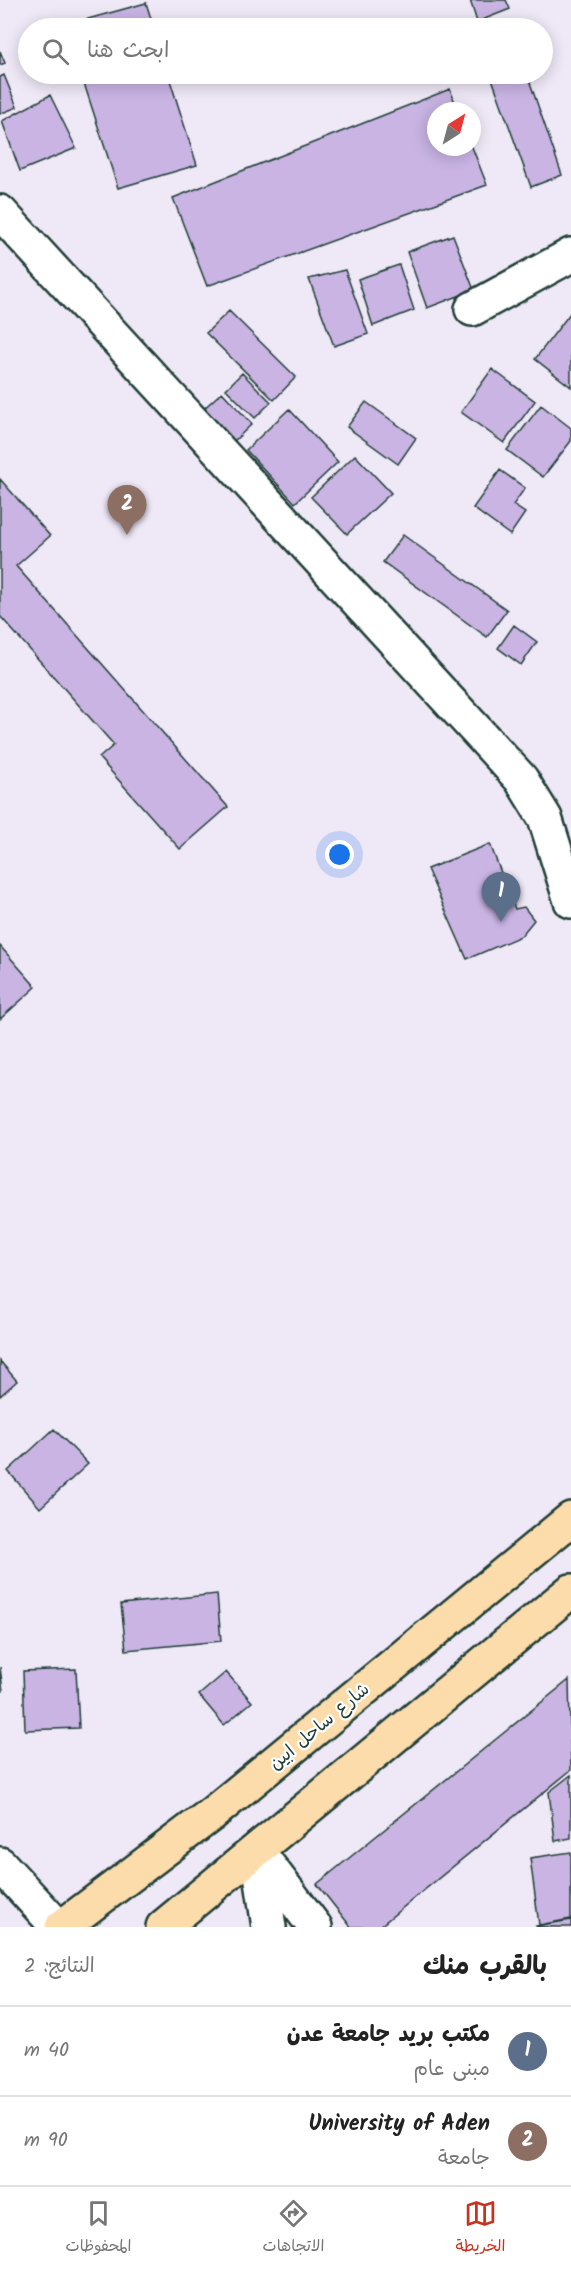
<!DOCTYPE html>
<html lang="ar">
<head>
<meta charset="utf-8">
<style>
	body { margin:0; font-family:Kalam,"Playpen Sans Arabic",sans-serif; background:#f2f2f2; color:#222; direction:rtl }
	.compass { position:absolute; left:427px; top:102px; width:54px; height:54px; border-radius:50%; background:#fff; box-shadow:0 3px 15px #0003; rotate:36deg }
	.you { position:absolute; left:340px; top:855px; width:21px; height:21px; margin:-15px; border:4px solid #fff; border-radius:50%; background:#1a73e8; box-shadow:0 0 0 9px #1a73e833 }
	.badge { display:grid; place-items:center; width:39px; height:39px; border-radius:50%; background:#c8321e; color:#fff; font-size:20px; font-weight:700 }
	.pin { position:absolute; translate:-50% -50px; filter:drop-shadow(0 2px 3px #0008) }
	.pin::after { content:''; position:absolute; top:32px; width:21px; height:18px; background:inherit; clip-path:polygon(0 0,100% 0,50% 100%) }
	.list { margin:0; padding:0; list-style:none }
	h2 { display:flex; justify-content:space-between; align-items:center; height:78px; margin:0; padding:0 24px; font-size:26px }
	h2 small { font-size:20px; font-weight:400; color:#767676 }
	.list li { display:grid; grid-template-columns:39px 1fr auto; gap:18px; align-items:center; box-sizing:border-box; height:90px; padding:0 24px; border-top:2px solid #e0e0e0 }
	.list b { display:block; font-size:22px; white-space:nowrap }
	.list p { margin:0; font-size:20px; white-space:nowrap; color:#767676 }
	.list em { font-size:20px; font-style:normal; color:#767676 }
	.icon { flex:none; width:33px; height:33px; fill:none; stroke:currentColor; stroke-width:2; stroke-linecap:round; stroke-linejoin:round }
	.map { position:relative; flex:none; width:571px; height:1927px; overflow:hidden; direction:ltr }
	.search { position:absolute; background:#fff; box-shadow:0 3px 15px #0003; left:18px; right:18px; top:18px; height:66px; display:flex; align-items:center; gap:15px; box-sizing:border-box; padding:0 21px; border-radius:33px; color:#767676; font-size:22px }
	.sheet { height:258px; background:#fff }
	nav { display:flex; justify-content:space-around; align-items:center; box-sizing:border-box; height:84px; border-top:2px solid #e0e0e0; background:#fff; font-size:16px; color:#767676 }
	nav a { display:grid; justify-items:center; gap:3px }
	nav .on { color:#c8321e }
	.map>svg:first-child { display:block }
</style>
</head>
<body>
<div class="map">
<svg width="571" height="1927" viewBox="0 0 571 1927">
	<rect width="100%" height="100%" fill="#efe8f7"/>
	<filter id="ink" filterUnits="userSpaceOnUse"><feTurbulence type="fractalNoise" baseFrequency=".0167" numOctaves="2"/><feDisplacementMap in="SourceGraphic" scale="12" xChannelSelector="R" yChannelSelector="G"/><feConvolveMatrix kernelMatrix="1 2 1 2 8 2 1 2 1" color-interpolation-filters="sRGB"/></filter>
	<g filter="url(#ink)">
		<!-- building -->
		<path fill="#c9b4e4" stroke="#1f3d34" stroke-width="1.5" d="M470,0h36l4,9 -33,13z
			M146,3l8,25h-87l-1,-3z
			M0,51l5,12 -5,2z
			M81,74h87l29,91 -79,23z
			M500,74h27l35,101 -31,12 -40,-111z
			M4,75l13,32 -17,7v-37z
			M450,89l8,22h-22v36h36l15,38 -280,101 -34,-88z
			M50,95l26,53 -56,23 -18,-50z
			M453,235l21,55 -47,18 -20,-56z
			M399,265l15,45 -41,16 -15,-47z
			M345,270l23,64 -34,12 -25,-67z
			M229,311l67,66 -22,23 -68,-67z
			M571,312v75l-36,-28z
			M492,369l43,32 -31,42 -43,-31z
			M242,373l29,29 -16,16 -29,-29z
			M222,392l30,32 -22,21 -30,-33z
			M366,402l50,36 -18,26 -51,-37z
			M541,405l30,23v13l-28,36 -36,-27z
			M289,409l49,53 -43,41 -49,-53z
			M355,455l36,38 -44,41 -36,-37z
			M500,470l25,18 -12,17 12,8 -15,22 -37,-27z
			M0,479l50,57 -34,30 212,241 -48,42 -81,-91 15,-13 -114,-129z
			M403,535l104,75 -20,27 -104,-75z
			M514,625l23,17 -16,23 -23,-17z
			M490,844l25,65 9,-2 10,13 -13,16 -54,23 -40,-90z
			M0,946l36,41 -36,32z
			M0,1361l17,20 -17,15z
			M54,1429l34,35 -48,44 -32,-37z
			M217,1594l4,47 -95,9 -5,-46z
			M0,1667l3,24h-3z
			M76,1669l3,59 -54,2 -2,-59z
			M226,1672l26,30 -28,23 -25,-30z
			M569,1680l2,90 -192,157h-28l-34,-43z
			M571,1775v63l-16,3 -6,-49z
			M571,1852v67l-32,6 -9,-67z
			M571,1920v7h-34l-1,-1z"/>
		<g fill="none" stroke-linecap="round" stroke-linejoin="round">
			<!-- street casing -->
			<g stroke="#1f3d34" stroke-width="38">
				<path id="street" d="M0,212l521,567 24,39 26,83
					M472,309l99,-54
					M258,1852l57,75
					M258,1854l11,73
					M0,1864l58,63"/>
			</g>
			<!-- highway casing -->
			<g stroke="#1f3d34" stroke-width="38">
				<path id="highway" d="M62,1927l151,-114 358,-294
					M163,1927l408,-336"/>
			</g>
			<!-- street -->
			<use href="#street" stroke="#fff" stroke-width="33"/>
			<!-- highway -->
			<use href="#highway" stroke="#fddcac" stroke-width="33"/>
		</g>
	</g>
	<g text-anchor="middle" stroke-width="4.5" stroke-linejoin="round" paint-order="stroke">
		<!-- street labels -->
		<g font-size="18" fill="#1f3d34" stroke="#fff">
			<text transform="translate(319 1726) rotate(-40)" y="6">شارع ساحل ابين</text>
		</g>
	</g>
</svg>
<svg class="compass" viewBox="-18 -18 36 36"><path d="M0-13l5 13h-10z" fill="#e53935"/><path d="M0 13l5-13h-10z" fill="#767676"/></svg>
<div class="you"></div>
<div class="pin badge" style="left:501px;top:922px;background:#5c6f8a">1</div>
<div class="pin badge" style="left:127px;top:535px;background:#8d6e63">2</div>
<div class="search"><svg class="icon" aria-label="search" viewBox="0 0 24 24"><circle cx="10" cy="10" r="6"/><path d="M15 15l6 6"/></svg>ابحث هنا</div>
</div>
<section class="sheet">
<h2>بالقرب منك<small>النتائج: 2</small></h2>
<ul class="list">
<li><span class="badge" style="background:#5c6f8a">1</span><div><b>مكتب بريد جامعة عدن</b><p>مبنى عام</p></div><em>40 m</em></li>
<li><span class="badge" style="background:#8d6e63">2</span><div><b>University of Aden</b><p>جامعة</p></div><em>90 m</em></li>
</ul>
</section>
<nav>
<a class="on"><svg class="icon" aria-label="map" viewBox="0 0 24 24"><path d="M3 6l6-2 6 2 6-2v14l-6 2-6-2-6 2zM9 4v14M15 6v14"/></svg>الخريطة</a>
<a><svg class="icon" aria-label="directions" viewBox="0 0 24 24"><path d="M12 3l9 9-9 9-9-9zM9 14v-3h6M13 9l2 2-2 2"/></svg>الاتجاهات</a>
<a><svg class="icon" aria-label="saved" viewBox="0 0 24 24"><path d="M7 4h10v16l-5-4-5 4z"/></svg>المحفوظات</a>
</nav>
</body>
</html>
